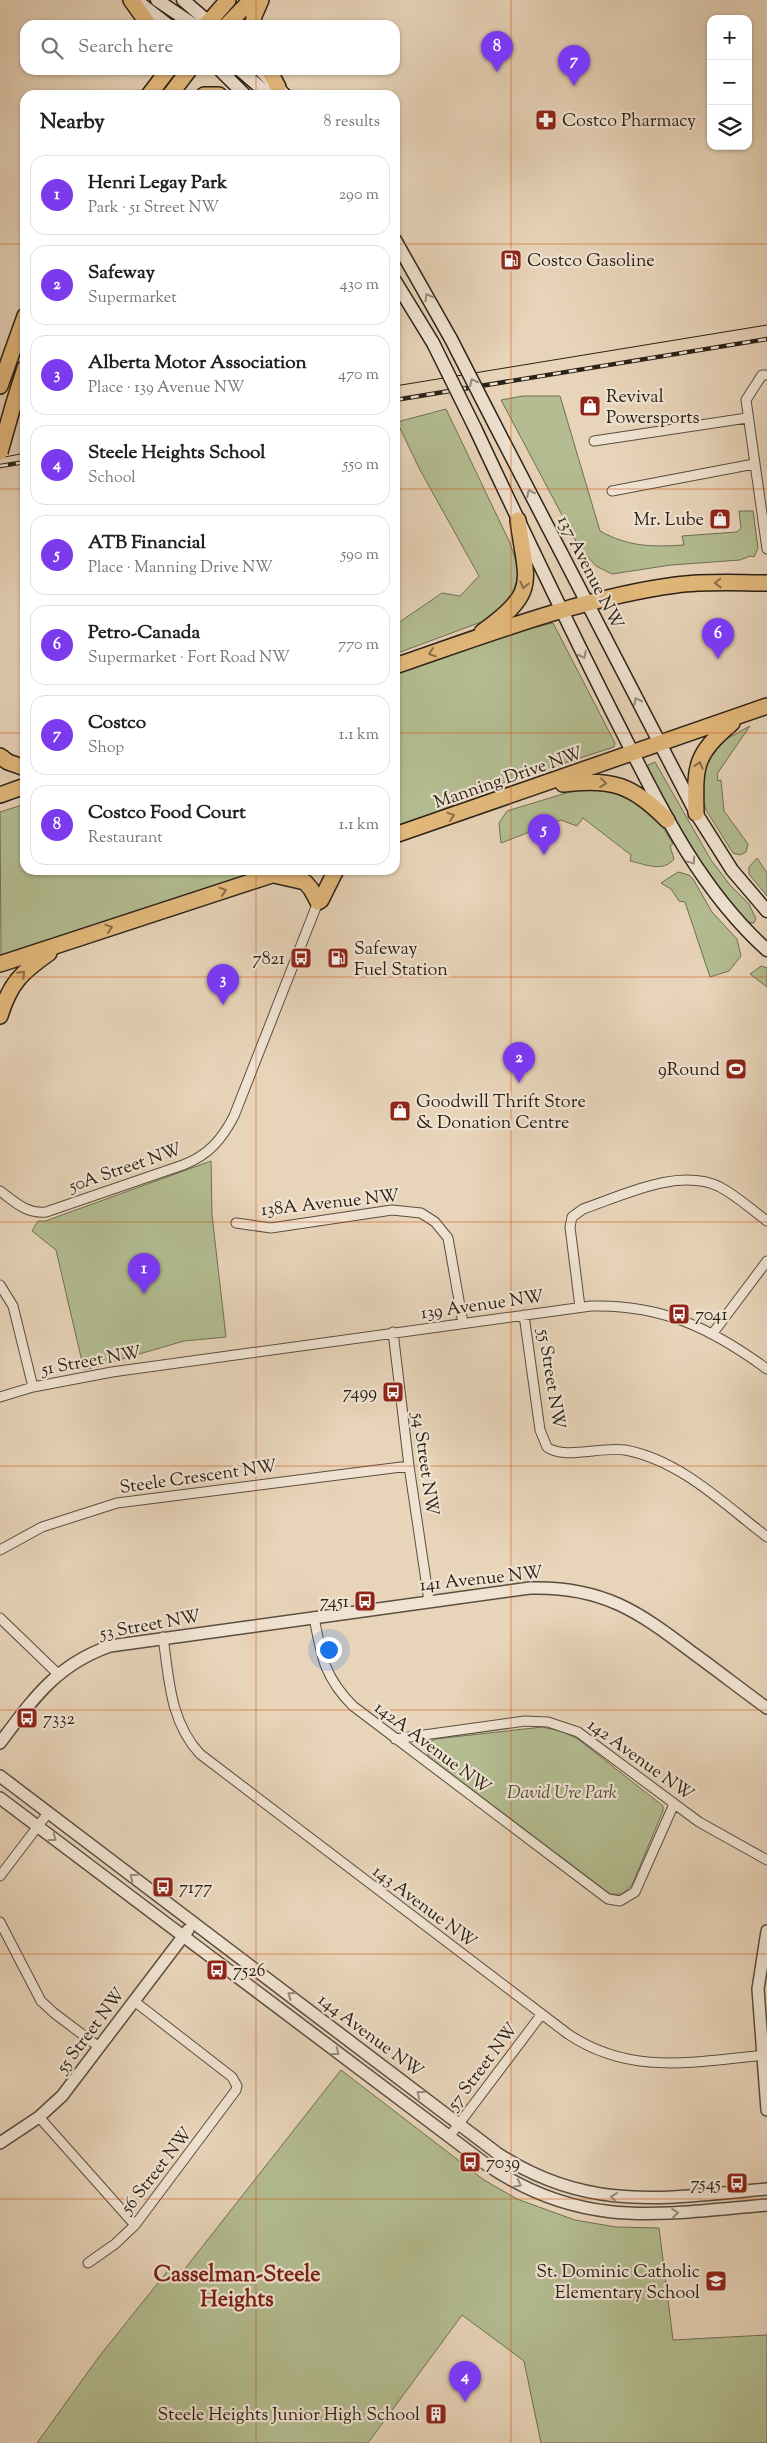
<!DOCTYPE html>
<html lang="en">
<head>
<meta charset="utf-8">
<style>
	body { margin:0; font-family:"Sorts Mill Goudy",serif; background:#f2f2f2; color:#202124 }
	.controls { position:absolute; right:15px; top:15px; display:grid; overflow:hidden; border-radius:10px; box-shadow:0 1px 4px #0004 }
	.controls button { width:45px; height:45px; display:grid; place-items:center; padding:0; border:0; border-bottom:1px solid #e0e0e0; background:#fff; color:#202124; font:25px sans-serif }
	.you { position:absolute; left:328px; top:1649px; width:18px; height:18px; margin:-12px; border:4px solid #fff; border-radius:50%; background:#1a73e8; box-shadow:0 0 0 8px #1a73e833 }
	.badge { display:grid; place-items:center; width:32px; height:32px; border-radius:50%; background:#7c3aed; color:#fff; font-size:16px; font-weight:700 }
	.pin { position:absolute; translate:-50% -41px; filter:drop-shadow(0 1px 2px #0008) }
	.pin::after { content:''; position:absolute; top:26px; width:18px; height:15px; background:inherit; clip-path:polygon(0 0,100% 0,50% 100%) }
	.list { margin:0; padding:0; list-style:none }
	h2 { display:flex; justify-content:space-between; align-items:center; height:65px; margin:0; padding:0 20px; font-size:21px }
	h2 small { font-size:16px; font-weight:400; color:#757577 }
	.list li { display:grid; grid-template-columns:32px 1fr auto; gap:15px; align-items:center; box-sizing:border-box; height:80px; margin:0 10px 10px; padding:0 10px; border:1px solid #e0e0e0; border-radius:15px }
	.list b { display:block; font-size:19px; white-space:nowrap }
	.list p { margin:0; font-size:16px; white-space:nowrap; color:#757577 }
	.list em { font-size:16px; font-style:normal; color:#757577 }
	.icon { flex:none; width:28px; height:28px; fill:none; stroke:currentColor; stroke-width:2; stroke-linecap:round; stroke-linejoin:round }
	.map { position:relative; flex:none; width:767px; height:2443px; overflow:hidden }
	.search { position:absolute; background:#fff; box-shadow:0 1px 4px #0004; left:20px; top:20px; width:380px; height:55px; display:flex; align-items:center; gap:12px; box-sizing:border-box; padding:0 18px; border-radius:15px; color:#757577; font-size:19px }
	.panel { position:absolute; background:#fff; box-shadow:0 1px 4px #0004; left:20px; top:90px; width:380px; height:785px; border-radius:15px }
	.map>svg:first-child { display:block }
</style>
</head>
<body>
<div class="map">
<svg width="767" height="2443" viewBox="0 0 767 2443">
	<rect width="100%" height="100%" fill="#e8d4b9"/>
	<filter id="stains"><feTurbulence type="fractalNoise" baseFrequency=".004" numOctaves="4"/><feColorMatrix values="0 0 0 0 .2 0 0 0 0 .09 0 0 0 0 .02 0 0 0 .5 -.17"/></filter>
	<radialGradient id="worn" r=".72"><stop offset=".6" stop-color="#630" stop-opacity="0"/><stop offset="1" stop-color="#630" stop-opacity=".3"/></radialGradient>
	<!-- green -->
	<path fill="#b3bd91" stroke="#6f6f54" d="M523,396h37l40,135c28,16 53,16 84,14l-2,-9 55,-4 4,-4 -2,-17h14l5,37 -4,9 -4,-1 -10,4 -69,5 -59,9 -16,-8 -17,-19 -78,-147z
		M446,409l64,134c4,12 9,23 7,36 -2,7 -4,11 -2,19l-23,20 -97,36v-29l47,-32 18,3 19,-20 -59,-106 -23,-48z
		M553,623l62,120 -1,4 -133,43 -56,29 -30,10v-156l129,-43z
		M750,726l-33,48 1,7 3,-1 3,31 24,33 -2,8 -6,3 -7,-2 -27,-43 -5,-17v-25l18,-25z
		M655,762l56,98 19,25 19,19 7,15 -2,4 -8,-1 -41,-51 -45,-77 -12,-26v-3z
		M586,787l39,6 34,28 14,23 -3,2 4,13c-11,14 -29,5 -44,2l1,-6 -48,-37 -6,8 -16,-6 -60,23 -2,-20 8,-12z
		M25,804v66h245l-249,82 -20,3 -1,-143z
		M757,858l10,15v23l-18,-22v-7z
		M678,872l11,3 4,4 19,33 25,27 4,17 -12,15 -19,6 -25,-75 -6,-1 -8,-12 -10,-6z
		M761,966l6,2v19l-17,-13z
		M211,1161l1,54 14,122 -42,4 -100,29 -28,-120 -24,-19 6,-10h8l16,-6z
		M542,1727l19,4 17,8 85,67v5l-31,74 -10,9h-12l-181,-137 -3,-7 2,-7 7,-4z
		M341,2070l143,110 33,19 58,21 41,7 43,1 14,112 94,-5v108h-226l-17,-82 -62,-46 -94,128h-331l61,-85 72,-90 10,7z"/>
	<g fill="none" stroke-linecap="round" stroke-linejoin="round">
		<!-- minor casing -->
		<g stroke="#5a4e40" stroke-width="11">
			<path id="minor" d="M767,375h-5l-16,25 21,149
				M594,441l153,-23
				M612,491l142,-27
				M0,1191c15,11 26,23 46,21l137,-47c26,-10 39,-26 51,-49l84,-214
				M236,1223l35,5 121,-18 29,3 14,9 13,16 15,85
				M0,1285l13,21 20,81
				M580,1307l-10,-80 2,-10 11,-8c41,-14 96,-42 137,-22 17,9 32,23 47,34
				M524,1315l16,115 7,17c16,13 56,-1 78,3 55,10 99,54 142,87
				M393,1332l16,134 20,135
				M713,1333l54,-72
				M0,1397l33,-10 79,-15 479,-66c70,-2 120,22 176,63
				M0,1550l42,-23 75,-24 292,-37
				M314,1617c7,38 10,60 39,89l255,193 12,2 15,-9 39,-88
				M0,1618l58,56
				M163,1637c6,42 7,85 37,117l368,280c64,43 128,27 199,21
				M395,1739l130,-18 23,1 30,10 121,90 68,38
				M0,1876l48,-63
				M0,1922l41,79 13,12 45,34
				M39,2117l96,108
				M449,2137l92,-122
				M88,2263l27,-19 20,-19 101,-135 1,-4 -5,-9 -98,-76"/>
		</g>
		<!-- tertiary casing -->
		<g stroke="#5a4e40" stroke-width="14">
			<path id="tertiary" d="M0,1743c33,-44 56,-78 110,-97l420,-58c72,-2 108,23 163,65 25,18 49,37 74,55
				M0,1776l497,377c91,60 168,45 270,36
				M0,1798l487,367c96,65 173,49 280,40
				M767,1931l-9,58 9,121
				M0,2143l39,-26 23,-21 126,-166"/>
		</g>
		<!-- secondary casing -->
		<g stroke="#2b2118" stroke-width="15">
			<path id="secondary" d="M136,0l32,25
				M157,0l37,25
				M183,0l29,25
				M220,70l25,25
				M240,70l29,25
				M260,70l25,25
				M395,240l56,99
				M395,281l38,62
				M495,425l201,388 36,57 35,41
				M475,428c45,96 90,191 138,286 43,84 82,171 154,236"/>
		</g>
		<!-- primary casing -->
		<g stroke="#2b2118" stroke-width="18">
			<path id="primary" d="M131,0l18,25
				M206,25l22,-25
				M227,25l24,-25
				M253,25l1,-9 7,-16
				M269,70l9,17
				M149,95l19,-25
				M170,95l19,-25
				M204,95h15
				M0,386l25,-70
				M13,406l12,-38
				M482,632c58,-41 44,-50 36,-112
				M395,666c88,-30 189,-69 281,-81 30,-4 61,-2 91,-2
				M0,756l8,6 17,6
				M563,784c49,-6 70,1 104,36
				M0,795l25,-9
				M696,813c-1,-47 -2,-58 36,-90
				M395,835l372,-129
				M274,875l31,7 6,7 7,13 3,-2 15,-30
				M0,964l287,-94
				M0,1016c10,-33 22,-44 49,-63"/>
		</g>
		<!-- minor -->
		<use href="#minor" stroke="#f0e3d2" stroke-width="9"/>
		<!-- tertiary -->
		<use href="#tertiary" stroke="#f0e3d2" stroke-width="11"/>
		<!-- secondary -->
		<use href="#secondary" stroke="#f0e3d2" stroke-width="12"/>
		<!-- primary -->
		<use href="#primary" stroke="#e4ba7c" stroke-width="15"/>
		<!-- tram -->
		<path stroke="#2b2118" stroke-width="1" d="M395,386l372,-61
			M0,458l25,-5"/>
		<!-- rail casing -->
		<g stroke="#2b2118" stroke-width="4.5">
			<path id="rail" d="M395,400l372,-61
				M0,466l25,-4"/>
		</g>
		<!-- rail -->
		<use href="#rail" stroke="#f0e3d2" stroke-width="2.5" stroke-dasharray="8" stroke-linecap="butt"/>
		<!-- secondary-bridge casing -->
		<g stroke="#2b2118" stroke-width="15" stroke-linecap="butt">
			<path id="secondary-bridge" d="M451,339l44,86
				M433,343l42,85"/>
		</g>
		<!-- primary-bridge casing -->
		<g stroke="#2b2118" stroke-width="18" stroke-linecap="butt">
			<path id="primary-bridge" d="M0,452l13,-46"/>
		</g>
		<!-- secondary-bridge -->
		<use href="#secondary-bridge" stroke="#f0e3d2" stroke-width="12"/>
		<!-- primary-bridge -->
		<use href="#primary-bridge" stroke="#e4ba7c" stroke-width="15"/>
	</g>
	<!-- one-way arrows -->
	<defs><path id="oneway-chevron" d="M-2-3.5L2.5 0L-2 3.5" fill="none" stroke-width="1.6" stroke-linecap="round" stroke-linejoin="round" transform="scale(1.25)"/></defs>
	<g stroke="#978c7e">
		<use href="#oneway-chevron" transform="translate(428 297) rotate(-119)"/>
		<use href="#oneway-chevron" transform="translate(473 382) rotate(-117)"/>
		<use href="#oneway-chevron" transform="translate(530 493) rotate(-117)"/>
		<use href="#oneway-chevron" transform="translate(583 655) rotate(63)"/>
		<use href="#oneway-chevron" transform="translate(637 701) rotate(-117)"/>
		<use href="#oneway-chevron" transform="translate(692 861) rotate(56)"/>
		<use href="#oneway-chevron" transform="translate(53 1838) rotate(37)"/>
		<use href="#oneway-chevron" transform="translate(133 1877) rotate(-143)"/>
		<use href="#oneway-chevron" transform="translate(291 1995) rotate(-144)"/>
		<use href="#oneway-chevron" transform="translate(336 2052) rotate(37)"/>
		<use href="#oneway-chevron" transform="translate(420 2094) rotate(-142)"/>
		<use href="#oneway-chevron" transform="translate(518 2184) rotate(27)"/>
		<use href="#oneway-chevron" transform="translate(614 2197) rotate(-173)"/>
		<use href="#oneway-chevron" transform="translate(675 2213) rotate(-5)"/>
	</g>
	<g stroke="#886e4a">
		<use href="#oneway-chevron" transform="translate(718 583) rotate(179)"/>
		<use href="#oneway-chevron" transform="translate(524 585) rotate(103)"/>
		<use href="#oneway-chevron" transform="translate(432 653) rotate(161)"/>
		<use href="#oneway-chevron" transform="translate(699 765) rotate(-74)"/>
		<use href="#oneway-chevron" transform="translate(603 783) rotate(7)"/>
		<use href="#oneway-chevron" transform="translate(451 816) rotate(-19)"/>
		<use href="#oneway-chevron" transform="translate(223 891) rotate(-18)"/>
		<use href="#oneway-chevron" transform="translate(109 928) rotate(-18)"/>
		<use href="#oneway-chevron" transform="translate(22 974) rotate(-45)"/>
	</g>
	<!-- grid -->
	<path fill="none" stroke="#cc510e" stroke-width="1" stroke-opacity="0.55" d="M256,0v25M511,0v2443M256,70v25M0,244h25M395,244h372M0,489h25M395,489h372M0,733h25M395,733h372M256,870v1573M0,977h767M0,1222h767M0,1466h767M0,1710h767M0,1954h767M0,2199h767"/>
	<!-- icons -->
	<defs>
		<g id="pharmacy-square" transform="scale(1.125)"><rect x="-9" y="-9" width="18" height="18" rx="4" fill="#8f2418" stroke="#f0e3d2"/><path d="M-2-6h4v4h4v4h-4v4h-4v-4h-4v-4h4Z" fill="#fff"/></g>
		<g id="fuel-square" transform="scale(1.125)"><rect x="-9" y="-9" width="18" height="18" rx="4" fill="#8f2418" stroke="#f0e3d2"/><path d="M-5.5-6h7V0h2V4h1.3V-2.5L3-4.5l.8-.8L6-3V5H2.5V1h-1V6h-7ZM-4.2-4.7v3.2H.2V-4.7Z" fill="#fff"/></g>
		<g id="shop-square" transform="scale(1.125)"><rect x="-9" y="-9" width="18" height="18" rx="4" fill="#8f2418" stroke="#f0e3d2"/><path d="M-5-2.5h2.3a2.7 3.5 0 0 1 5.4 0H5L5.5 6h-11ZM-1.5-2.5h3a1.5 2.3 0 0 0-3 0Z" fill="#fff"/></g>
		<g id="bus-square" transform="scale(1.125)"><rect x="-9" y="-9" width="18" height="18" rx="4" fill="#8f2418" stroke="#f0e3d2"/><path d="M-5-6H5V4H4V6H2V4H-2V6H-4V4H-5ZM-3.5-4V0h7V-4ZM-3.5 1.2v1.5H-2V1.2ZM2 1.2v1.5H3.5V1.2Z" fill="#fff"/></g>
		<g id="stadium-square" transform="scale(1.125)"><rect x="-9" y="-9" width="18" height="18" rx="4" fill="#8f2418" stroke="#f0e3d2"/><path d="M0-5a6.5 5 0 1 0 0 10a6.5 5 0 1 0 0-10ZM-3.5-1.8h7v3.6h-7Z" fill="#fff"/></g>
		<g id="school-square" transform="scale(1.125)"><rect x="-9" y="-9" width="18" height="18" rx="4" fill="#8f2418" stroke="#f0e3d2"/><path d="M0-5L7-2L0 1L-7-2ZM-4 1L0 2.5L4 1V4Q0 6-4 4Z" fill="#fff"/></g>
		<g id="building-square" transform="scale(1.125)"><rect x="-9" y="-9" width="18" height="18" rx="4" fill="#8f2418" stroke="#f0e3d2"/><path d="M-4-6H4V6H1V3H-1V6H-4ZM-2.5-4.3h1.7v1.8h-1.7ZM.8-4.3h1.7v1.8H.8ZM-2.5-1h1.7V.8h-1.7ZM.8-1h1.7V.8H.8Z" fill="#fff"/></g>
	</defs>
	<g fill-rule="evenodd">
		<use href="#pharmacy-square" x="546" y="120"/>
		<use href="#fuel-square" x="511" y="260"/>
		<use href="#shop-square" x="590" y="406"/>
		<use href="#shop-square" x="720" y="519"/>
		<use href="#bus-square" x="301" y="958"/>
		<use href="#fuel-square" x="338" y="958"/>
		<use href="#stadium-square" x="736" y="1069"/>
		<use href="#shop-square" x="400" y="1111"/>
		<use href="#bus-square" x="679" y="1314"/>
		<use href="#bus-square" x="393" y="1392"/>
		<use href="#bus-square" x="365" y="1601"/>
		<use href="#bus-square" x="27" y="1718"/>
		<use href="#bus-square" x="163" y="1887"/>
		<use href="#bus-square" x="217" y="1970"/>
		<use href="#bus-square" x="470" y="2162"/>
		<use href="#bus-square" x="737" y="2183"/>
		<use href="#school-square" x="716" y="2281"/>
		<use href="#building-square" x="436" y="2414"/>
	</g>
	<g text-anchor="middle" stroke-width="4.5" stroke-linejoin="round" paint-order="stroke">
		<!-- poi labels -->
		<g font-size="18" fill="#2b2118" stroke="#f0e3d2" text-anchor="start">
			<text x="562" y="126">Costco Pharmacy</text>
			<text x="527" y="266">Costco Gasoline</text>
			<text x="606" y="402">Revival<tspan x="606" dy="21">Powersports</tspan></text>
			<text x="704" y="525" text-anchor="end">Mr. Lube</text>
			<text x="354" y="954">Safeway<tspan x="354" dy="21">Fuel Station</tspan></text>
			<text x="285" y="964" text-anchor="end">7821</text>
			<text x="720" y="1075" text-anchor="end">9Round</text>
			<text x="416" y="1107">Goodwill Thrift Store<tspan x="416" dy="21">&amp; Donation Centre</tspan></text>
			<text x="695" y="1320">7041</text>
			<text x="377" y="1398" text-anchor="end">7499</text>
			<text x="349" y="1607" text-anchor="end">7451</text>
			<text x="43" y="1724">7332</text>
			<text x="179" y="1893">7177</text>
			<text x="233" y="1976">7526</text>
			<text x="486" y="2168">7039</text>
			<text x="721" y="2189" text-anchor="end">7545</text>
			<text x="700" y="2277" text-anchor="end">St. Dominic Catholic<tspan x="700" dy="21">Elementary School</tspan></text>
			<text x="420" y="2420" text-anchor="end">Steele Heights Junior High School</text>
		</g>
		<!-- street labels -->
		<g font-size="18" fill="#2b2118" stroke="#f0e3d2">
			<text transform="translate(591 572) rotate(63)" y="6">137 Avenue NW</text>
			<text transform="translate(508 777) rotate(-19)" y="6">Manning Drive NW</text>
			<text transform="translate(125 1167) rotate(-19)" y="6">50A Street NW</text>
			<text transform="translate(330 1202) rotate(-6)" y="6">138A Avenue NW</text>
			<text transform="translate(482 1304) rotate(-8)" y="6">139 Avenue NW</text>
			<text transform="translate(91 1360) rotate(-10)" y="6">51 Street NW</text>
			<text transform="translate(552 1379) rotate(81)" y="6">55 Street NW</text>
			<text transform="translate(426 1464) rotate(82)" y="6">54 Street NW</text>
			<text transform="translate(198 1476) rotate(-8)" y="6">Steele Crescent NW</text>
			<text transform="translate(481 1578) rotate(-6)" y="6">141 Avenue NW</text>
			<text transform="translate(150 1624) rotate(-10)" y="6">53 Street NW</text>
			<text transform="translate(433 1747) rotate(37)" y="6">142A Avenue NW</text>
			<text transform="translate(641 1759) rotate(36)" y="6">142 Avenue NW</text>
			<text transform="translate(425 1906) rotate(37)" y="6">143 Avenue NW</text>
			<text transform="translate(90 2030) rotate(-53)" y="6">55 Street NW</text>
			<text transform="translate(371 2035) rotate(37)" y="6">144 Avenue NW</text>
			<text transform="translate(482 2066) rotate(-53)" y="6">57 Street NW</text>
			<text transform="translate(156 2170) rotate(-52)" y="6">56 Street NW</text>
		</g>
		<!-- park labels -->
		<g font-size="18" font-style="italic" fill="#4d4836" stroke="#f0e3d2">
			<text x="562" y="1798">David Ure Park</text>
		</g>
		<!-- district labels -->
		<g font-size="22" font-weight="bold" fill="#7a1f14" stroke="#f0e3d2">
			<text x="237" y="2281">Casselman-Steele<tspan x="237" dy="25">Heights</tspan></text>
		</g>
	</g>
	<rect width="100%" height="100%" filter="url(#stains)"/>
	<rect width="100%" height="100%" fill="url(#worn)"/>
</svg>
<div class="controls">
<button>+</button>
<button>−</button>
<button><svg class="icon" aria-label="layers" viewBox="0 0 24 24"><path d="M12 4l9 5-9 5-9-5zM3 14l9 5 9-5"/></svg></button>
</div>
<div class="you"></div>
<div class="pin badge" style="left:144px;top:1294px">1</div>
<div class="pin badge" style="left:519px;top:1083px">2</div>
<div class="pin badge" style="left:223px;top:1005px">3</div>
<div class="pin badge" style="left:465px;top:2402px">4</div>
<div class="pin badge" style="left:544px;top:855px">5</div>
<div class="pin badge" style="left:718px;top:659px">6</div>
<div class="pin badge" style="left:574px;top:86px">7</div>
<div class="pin badge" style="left:497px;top:72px">8</div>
<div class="search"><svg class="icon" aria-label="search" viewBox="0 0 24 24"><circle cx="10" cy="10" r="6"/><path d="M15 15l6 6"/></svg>Search here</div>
<section class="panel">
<h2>Nearby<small>8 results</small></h2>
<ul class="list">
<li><span class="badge">1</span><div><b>Henri Legay Park</b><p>Park · 51 Street NW</p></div><em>290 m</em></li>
<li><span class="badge">2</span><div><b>Safeway</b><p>Supermarket</p></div><em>430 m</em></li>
<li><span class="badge">3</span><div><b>Alberta Motor Association</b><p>Place · 139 Avenue NW</p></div><em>470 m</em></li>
<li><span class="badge">4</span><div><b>Steele Heights School</b><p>School</p></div><em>550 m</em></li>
<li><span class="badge">5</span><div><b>ATB Financial</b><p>Place · Manning Drive NW</p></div><em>590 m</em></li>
<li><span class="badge">6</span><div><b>Petro-Canada</b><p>Supermarket · Fort Road NW</p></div><em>770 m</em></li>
<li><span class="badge">7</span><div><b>Costco</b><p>Shop</p></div><em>1.1 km</em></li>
<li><span class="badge">8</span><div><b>Costco Food Court</b><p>Restaurant</p></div><em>1.1 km</em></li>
</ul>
</section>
</div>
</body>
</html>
